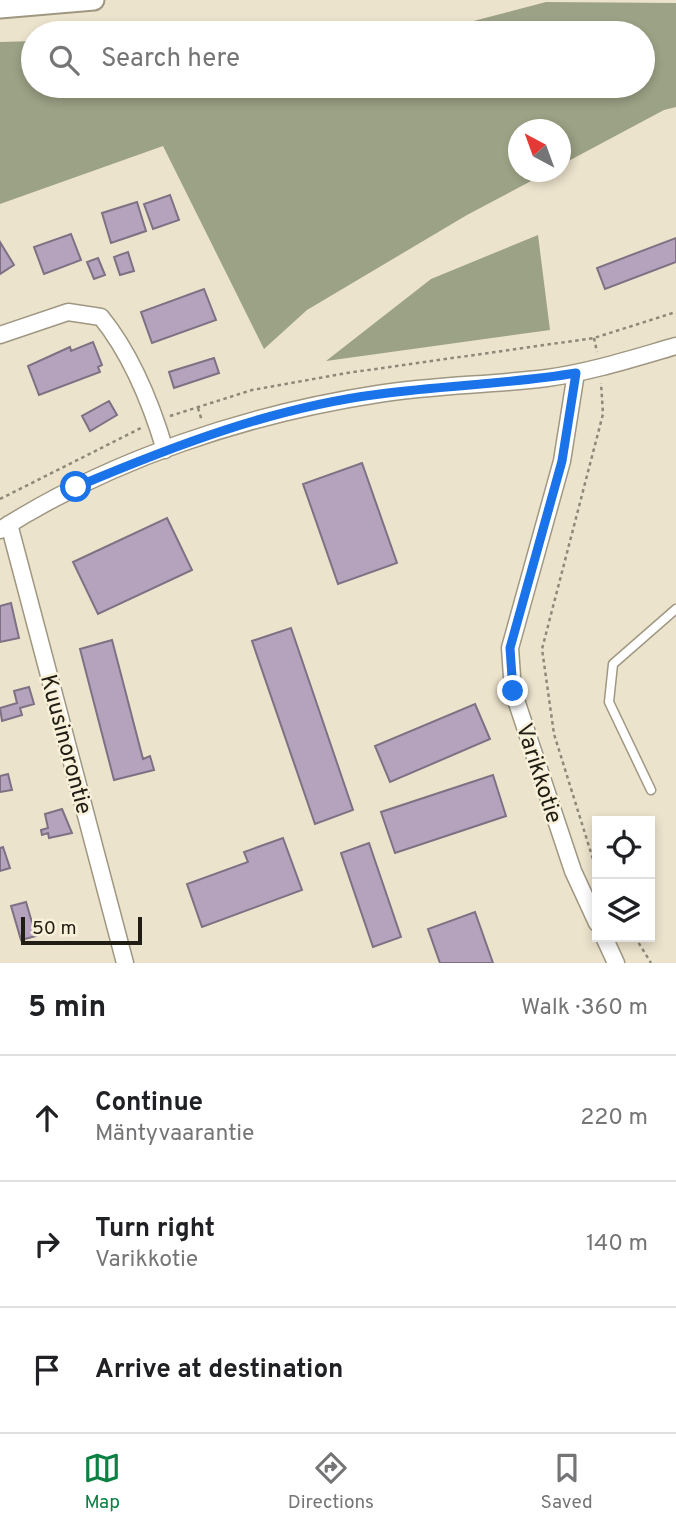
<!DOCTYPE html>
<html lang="en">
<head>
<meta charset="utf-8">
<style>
	body { margin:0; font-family:Overpass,sans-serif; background:#f6f6f6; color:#202124 }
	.controls { position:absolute; right:21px; bottom:21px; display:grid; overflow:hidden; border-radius:0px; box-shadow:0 4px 10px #0003 }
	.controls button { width:63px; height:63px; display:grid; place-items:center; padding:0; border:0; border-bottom:2px solid #e0e0e0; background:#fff; color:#202124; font:35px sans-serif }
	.compass { position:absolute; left:508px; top:119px; width:63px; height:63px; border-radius:50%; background:#fff; box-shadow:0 4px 10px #0003; rotate:319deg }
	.scale { position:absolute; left:21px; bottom:18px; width:121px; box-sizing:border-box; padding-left:7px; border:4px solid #201d14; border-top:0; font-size:19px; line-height:24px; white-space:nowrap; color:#201d14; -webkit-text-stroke:5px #f9f0d9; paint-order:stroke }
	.stop { position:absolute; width:21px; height:21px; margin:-16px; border:5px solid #1a73e8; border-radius:50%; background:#fff }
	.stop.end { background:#1a73e8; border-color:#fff; box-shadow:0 2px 7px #0008 }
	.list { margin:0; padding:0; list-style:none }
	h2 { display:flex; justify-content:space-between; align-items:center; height:91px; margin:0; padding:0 28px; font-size:30px }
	h2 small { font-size:23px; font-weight:400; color:#757577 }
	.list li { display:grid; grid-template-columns:46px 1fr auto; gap:21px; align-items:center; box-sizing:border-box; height:126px; padding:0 28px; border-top:2px solid #e0e0e0 }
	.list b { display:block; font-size:26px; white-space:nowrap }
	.list p { margin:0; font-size:23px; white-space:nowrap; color:#757577 }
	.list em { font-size:23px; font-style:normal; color:#757577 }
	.icon { flex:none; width:38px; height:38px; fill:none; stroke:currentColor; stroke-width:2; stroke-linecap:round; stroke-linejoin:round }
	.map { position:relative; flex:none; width:676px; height:963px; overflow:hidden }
	.search { position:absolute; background:#fff; box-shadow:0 4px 10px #0003; left:21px; right:21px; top:21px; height:77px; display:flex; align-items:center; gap:18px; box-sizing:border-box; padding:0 24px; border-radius:38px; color:#757577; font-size:26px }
	.sheet { height:469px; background:#fff }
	nav { display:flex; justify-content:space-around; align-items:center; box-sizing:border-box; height:98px; border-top:2px solid #e0e0e0; background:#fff; font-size:19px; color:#757577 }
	nav a { display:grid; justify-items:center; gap:4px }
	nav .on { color:#0b8043 }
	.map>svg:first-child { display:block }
</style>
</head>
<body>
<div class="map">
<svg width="676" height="963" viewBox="0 0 676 963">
	<rect width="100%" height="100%" fill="#ece3cc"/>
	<!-- forest -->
	<path fill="#9ca285" d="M546,2l130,1v104l-12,3 -103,55 -1,-35h-42v42h30l-81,43 -160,95 -43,39 -101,-203 -163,58v-162l33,-1v45h610v-53h-408l223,-8z
		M538,235l12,95 -224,31 105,-82z"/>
	<!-- building -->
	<path fill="#b5a3bd" stroke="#7e7184" stroke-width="2" d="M170,195l9,25 -26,9 -9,-25z
		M137,202l9,29 -35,12 -9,-30z
		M71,234l10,26 -37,14 -10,-27z
		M676,238v24l-71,27 -8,-21z
		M0,242l14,23 -14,9z
		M128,252l6,19 -14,4 -6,-18z
		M98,258l7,17 -11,4 -7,-17z
		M204,289l12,31 -64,23 -11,-31z
		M93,342l9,23 -4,2 2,5 -61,23 -11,-29 42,-19 1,4z
		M214,358l5,15 -45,15 -5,-16z
		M109,401l8,14 -27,16 -8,-15z
		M362,463l35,100 -59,21 -35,-100z
		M167,518l25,52 -94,44 -25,-52z
		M11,603l8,35 -19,4v-36z
		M291,628l62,182 -38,14 -63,-183z
		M112,640l31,119 7,-3 4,14 -40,10 -34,-131z
		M29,687l5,17 -14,4 2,7 -20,6 -2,-13 17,-5 -3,-12z
		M475,704l15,35 -100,43 -15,-36z
		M8,774l4,16 -12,2v-16z
		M493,775l13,41 -111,37 -14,-41z
		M62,809l10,24 -23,5 -1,-5 -6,2 -1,-5 7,-2 -3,-14z
		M283,838l19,52 -100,37 -15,-43 61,-22 -4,-10z
		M369,843l32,94 -28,10 -32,-94z
		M3,847l7,21 -10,3v-23z
		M26,902l10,34 -15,4 -10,-34z
		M475,912l18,51h-53l-12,-34z"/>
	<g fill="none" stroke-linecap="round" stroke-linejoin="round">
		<!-- service casing -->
		<g stroke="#9f9781" stroke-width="11">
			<path id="service" d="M651,790l-42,-88 4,-38 63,-55"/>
		</g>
		<!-- minor casing -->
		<g stroke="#9f9781" stroke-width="19">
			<path id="minor" d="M0,335l68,-23 33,5c30,37 50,86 64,133
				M576,373l-14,88 -52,187 3,43 60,180 24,52
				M9,524l116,439
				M0,530c111,-71 248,-116 378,-136 56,-9 113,-9 169,-16 44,-6 87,-20 129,-32
				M604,937l12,26"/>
		</g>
		<!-- tertiary casing -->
		<g stroke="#9f9781" stroke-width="23">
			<path id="tertiary" d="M0,8l94,-8"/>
		</g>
		<!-- path -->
		<path stroke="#8e8878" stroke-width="2.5" stroke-dasharray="3.5 3.5" stroke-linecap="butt" d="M594,338l3,14
			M198,408l4,13
			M170,416l82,-26 95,-17 247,-35 82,-26
			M0,499l141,-71
			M597,872l-43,-138 -12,-85 61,-235 -2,-31
			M635,937l16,26"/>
		<!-- service -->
		<use href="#service" stroke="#fff" stroke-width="8"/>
		<!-- minor -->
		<use href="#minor" stroke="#fff" stroke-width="16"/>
		<!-- tertiary -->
		<use href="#tertiary" stroke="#fff" stroke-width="19"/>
	</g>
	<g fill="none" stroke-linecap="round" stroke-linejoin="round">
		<!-- route -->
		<path stroke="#1a73e8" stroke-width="9" d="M76,487c97,-41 199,-80 304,-93 65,-9 131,-10 196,-21l-14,88 -52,187 3,43"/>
	</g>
	<g text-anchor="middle" stroke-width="5" stroke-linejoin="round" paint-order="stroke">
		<!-- street labels -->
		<g font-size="23" fill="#201d14" stroke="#f9f0d9">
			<text transform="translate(67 744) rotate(75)" y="8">Kuusinorontie</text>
			<text transform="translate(540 773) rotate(72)" y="8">Varikkotie</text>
		</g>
	</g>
</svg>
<div class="controls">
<button><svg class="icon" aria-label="locate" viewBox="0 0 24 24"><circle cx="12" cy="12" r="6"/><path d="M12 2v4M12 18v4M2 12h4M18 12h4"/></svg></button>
<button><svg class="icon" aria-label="layers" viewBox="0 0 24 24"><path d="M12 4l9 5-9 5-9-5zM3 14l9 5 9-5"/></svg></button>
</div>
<svg class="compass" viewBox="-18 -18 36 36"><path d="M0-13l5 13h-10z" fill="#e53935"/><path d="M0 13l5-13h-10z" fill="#757577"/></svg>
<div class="scale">50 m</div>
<div class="stop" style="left:76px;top:487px"></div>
<div class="stop end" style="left:513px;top:691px"></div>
<div class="search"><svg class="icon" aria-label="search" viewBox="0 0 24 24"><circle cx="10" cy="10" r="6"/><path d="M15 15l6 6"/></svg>Search here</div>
</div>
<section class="sheet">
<h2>5 min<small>Walk · 360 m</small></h2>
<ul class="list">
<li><svg class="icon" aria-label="ahead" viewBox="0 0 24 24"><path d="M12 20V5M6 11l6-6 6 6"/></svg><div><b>Continue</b><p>Mäntyvaarantie</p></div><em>220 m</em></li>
<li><svg class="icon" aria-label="right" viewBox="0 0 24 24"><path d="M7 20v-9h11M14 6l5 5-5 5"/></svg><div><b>Turn right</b><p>Varikkotie</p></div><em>140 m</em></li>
<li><svg class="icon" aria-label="arrive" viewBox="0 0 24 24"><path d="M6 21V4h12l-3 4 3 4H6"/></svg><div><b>Arrive at destination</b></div></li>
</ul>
</section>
<nav>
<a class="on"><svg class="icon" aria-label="map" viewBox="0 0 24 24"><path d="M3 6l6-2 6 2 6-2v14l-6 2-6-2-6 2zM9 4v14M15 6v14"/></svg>Map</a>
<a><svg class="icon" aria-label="directions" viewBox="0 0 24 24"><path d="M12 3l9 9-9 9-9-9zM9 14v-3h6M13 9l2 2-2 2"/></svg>Directions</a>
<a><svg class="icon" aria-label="saved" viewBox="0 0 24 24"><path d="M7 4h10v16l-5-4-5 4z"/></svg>Saved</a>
</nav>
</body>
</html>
